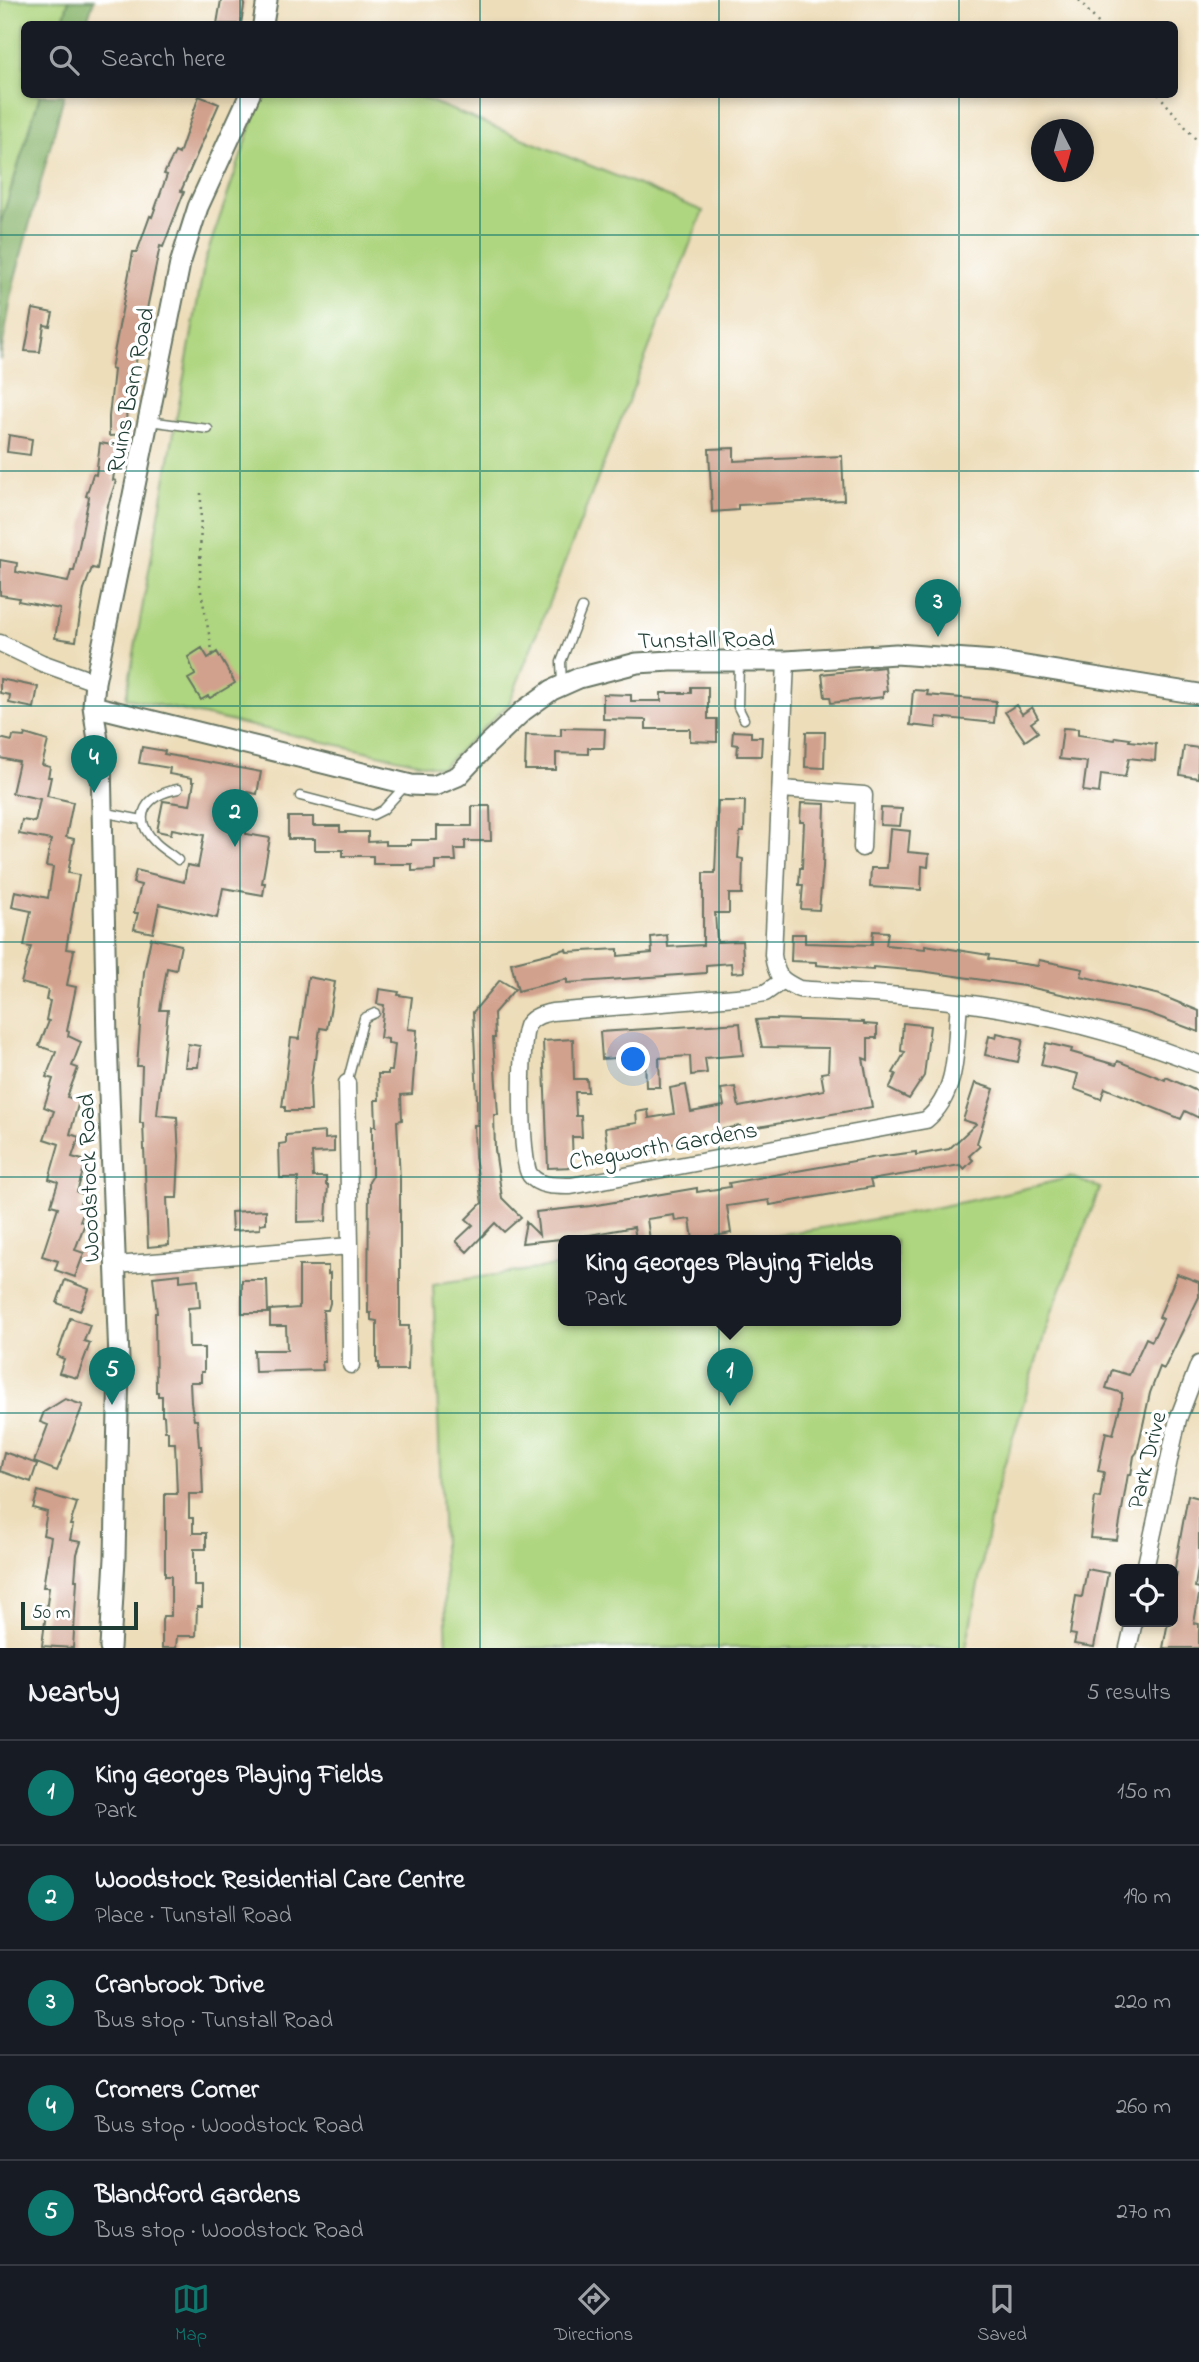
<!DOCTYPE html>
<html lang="en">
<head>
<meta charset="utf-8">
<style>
	body { margin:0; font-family:"Indie Flower",sans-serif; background:#242831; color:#f1f3f6 }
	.controls { position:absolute; right:21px; bottom:21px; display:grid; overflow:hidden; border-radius:10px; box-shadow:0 4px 10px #0003 }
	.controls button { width:63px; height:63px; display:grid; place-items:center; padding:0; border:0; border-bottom:2px solid #363941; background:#171b24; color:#f1f3f6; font:35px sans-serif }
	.compass { position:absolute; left:1031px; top:119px; width:63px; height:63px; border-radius:50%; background:#171b24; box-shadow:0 4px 10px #0003; rotate:174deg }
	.scale { position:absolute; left:21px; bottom:18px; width:117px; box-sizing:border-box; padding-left:7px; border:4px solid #1f3d34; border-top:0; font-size:19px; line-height:24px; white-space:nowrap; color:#1f3d34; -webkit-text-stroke:5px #fff; paint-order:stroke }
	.you { position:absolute; left:634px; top:1060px; width:24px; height:24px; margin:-18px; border:5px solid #fff; border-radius:50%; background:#1a73e8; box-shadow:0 0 0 10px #1a73e833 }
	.badge { display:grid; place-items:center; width:46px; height:46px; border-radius:50%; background:#0f766e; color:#fff; font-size:23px; font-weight:700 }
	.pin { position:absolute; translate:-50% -58px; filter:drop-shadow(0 2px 4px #0008) }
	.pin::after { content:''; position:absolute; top:37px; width:24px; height:21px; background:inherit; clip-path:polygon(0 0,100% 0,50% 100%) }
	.popup { position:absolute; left:558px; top:1235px; width:343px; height:91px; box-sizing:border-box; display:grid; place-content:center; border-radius:10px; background:#171b24; filter:drop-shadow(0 2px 5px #0005); font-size:23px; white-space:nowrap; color:#9ea1a6 }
	.popup b { font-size:26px; color:#f1f3f6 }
	.popup::after { content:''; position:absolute; left:50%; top:100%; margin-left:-14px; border:14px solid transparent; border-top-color:#171b24 }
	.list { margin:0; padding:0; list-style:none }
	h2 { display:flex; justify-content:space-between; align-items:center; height:91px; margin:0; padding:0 28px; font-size:30px }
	h2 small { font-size:23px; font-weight:400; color:#9ea1a6 }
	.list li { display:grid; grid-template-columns:46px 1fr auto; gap:21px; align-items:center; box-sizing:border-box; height:105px; padding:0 28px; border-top:2px solid #363941 }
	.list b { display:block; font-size:26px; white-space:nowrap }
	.list p { margin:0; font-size:23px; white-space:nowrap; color:#9ea1a6 }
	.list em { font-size:23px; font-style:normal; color:#9ea1a6 }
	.icon { flex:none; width:38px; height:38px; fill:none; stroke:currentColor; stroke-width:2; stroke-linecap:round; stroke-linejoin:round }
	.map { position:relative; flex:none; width:1199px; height:1648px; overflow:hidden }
	.search { position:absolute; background:#171b24; box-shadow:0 4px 10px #0003; left:21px; right:21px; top:21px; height:77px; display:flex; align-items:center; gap:18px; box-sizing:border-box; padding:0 24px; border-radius:10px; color:#9ea1a6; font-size:26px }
	.sheet { height:616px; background:#171b24 }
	nav { display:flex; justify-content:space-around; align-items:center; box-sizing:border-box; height:98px; border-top:2px solid #363941; background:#171b24; font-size:19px; color:#9ea1a6 }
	nav a { display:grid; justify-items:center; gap:4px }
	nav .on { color:#0f766e }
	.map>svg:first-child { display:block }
</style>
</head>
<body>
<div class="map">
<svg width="1199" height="1648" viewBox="0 0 1199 1648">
	<rect width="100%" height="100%" fill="#fff"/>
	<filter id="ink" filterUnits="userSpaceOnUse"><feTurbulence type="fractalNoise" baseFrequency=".0143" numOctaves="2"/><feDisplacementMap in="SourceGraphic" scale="14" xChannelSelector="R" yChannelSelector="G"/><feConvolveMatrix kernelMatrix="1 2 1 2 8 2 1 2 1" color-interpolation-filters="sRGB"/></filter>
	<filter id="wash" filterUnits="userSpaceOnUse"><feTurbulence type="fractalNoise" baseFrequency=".00686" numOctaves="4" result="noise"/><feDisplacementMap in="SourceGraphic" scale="28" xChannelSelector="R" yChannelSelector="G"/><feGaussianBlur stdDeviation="1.57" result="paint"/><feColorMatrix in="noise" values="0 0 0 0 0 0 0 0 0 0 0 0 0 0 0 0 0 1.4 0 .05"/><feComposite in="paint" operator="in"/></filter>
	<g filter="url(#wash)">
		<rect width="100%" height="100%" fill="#edddb9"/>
		<!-- green -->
		<path fill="#aed57f" stroke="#66895a" stroke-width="2" d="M0,0h69l-7,24h-38v70l16,1 -40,130z
			M262,95h153l288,116 -194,493 -68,64 -315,-70 79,-438z
			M1071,1177l29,11 -50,129 -55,178 -29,153h-519l-14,-364 131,-19v55h332v-80h-152c109,-16 220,-35 327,-63z"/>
		<!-- forest -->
		<path fill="#8ab66e" stroke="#547a51" stroke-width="2" d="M69,0h25l-8,24h-24z
			M40,95h24l-50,187 -14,78v-135z"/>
		<g id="blocks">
			<!-- building -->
			<path fill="#d2a18d" d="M221,0h24l-4,24h-24z
				M199,96l20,8 -38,87 3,1 -21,55 -3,-1 -29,140 -1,19h-4l1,30 -18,1v-19l5,-47 -3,-1 22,-117h4l13,-36 2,1 15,-42 -3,-1 11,-22 4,2z
				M33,309l20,4 -3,13 -6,-1 -4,27 -15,-1z
				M9,435l23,4 -2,16 -23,-3z
				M100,443l18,3 -5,34 3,1 -8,24 -11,64 -5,-1 -8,21 -8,52 -21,-3 5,-29 -42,-8 1,-3 -19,-3v-35l17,3 -1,9 52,10 3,-11h3l15,-74 -3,-1 7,-22 3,1z
				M734,448v13l108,-5 2,44 -106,5v5l-26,2 -3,-63z
				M202,648l6,10 9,-6 18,31 -25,15 -2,-2 -7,4 -13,-21 7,-4 -7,-18z
				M884,667l3,24 -4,1v5l-52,6 -1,-6h-5l-3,-23z
				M0,679l38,8 -4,21 -25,-5 1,-8 -10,-2z
				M691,687h17v32h9v23l-27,-1v-12h-44v-9l-43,-1v-25l28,1v6h30v-8h30z
				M913,690l15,1 -1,4 69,6 -2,22 -57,-6 -1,11 -26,-3z
				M1016,705l6,9 10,-7 6,11 -7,5 7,9 -13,9 -20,-29z
				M561,728l44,1 -1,19h-16v6l-32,-1v17h-31l1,-35 35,1z
				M1063,728l15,1v6l37,5 1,-3 14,2 -1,2 27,3 -1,17 -26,-3 -4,19 -24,-3 -2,19 -16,-2 4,-29 -28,-3z
				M733,731l18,1v5h11l-1,19h-24l1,-11 -6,-1z
				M806,732h19l-1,36 -19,-1z
				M25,734l23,7 -6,24 8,2 -2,10h3l-4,19 26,6 -7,35 8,2 -6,34 11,2 -13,74 8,1 -7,35 9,2 -9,44 2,1 -1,4 13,6 -9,24 6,2 -11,29 12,4 -9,33 9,3 -7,20 14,4 -9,31 7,2 -5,12 6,2 -5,13 5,2 -10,27 9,3 -9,24 -20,-7 3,-9 -16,-5 16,-49 -7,-2 7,-23 -9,-3 10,-35 -15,-5 10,-28 -10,-4 9,-28 -7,-2 10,-25 -17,-6 10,-25 -3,-1 4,-19 -4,-1 2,-10 -27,-7 10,-36 -7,-1 7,-35 -19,-4 3,-16 33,7 5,-31 -7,-1 5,-26 -32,-6 3,-14 13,2 5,-23 -28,-6 7,-31 -19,-4v-20l12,3 1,-5 11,1z
				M1184,746l15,2 -1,30 -18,-3z
				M142,747l23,4 -1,3 97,18 -4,22 -10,-2 -7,37 6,1v4l24,4 -8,45h3l-2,12 -40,-7 -6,30 -58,-14 -6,29 -19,-4 4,-16h-4l7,-28 -8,-2 3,-13 48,12 3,-17 11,2 6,-32 -32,-6 -1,5 -14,-3 6,-30 27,4 4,-23h-2v-4l-23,-4 1,-6 -31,-5z
				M718,801h27l-1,31h-4l-2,26 5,1 -1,35h-13v19h-14l2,29 25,-1 2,31 -12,1 -1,-10 -25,2v8l-139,10v-4l-49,12 -7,-28 55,-14 1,3 51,-3v7l34,-3 -1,-16 16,-2 1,12 35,-2v-72h12z
				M801,803l24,1 -2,63 -4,43 -18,-1 2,-24h-4l1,-17h2l2,-46h-4z
				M472,806h18l1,35h-26v8h-10l1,12h-21v9l-23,1v-7h-39v-8h-30v-6h-28v-11h-27v-22h25v9h27v6h28v10l17,-1v4h26v-5h26v-14h35z
				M881,808l21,1 -2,17 -20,-1z
				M890,829l20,2 -2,21 21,2 -1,13 -6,-1 -1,24 -51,-3 1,-19h16z
				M873,931l15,1 -2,13 39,4v-4l64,10 -1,4 50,7 1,-6 44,9 -2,7 79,19 39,16v21l-51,-19 -124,-27 -103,-15 -48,-4v3l-13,-1 -44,-4v-3l-25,-1 1,-27h13v9l67,2z
				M151,938l30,7 -5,25 -9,-2 -7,42h8l-11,105 20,2 2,39 -2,42h-10l2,47 -21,2 -5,-124h-3l2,-57h-5l7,-94z
				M308,977l27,5 -8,47 -7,-1 -4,31h-2l-4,28 1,24h-26v-4h-3l9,-69 8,1z
				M500,980l15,9 -21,24 1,25h-2l5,77h-4l1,35 7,48 19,19 -17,15 -9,-9 -28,29 -11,-11 17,-16 -7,-6 16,-16 -7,-46 -1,-32h3v-26l-4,-87z
				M379,989l20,3 -1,3 14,2 -4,32 9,1 -5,64 -11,1 1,25 -5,1 3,59v146h9l-1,44h-29v-7h-2v-42l-6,-1v-7h-3l1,-131 3,-5v-51h4l-1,-26h4l-1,-26h10v-3h4l3,-27 -7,-1v-4l-8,-1 4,-33 -7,-1z
				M771,1019l93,3v2l13,1v13h-9v22l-5,-2 9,49 -131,23 -1,-4 -36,7 -23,5 1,4 -30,6 1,2 -11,2 -1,-4 -33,5 -3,-25 32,-5 -1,-11 12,-2 1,8 25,-4 -4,-26 16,-3 5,27 33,-6 -3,-17 14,-2 4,20 85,-17 -3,-17 7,-1 1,-24 -67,-1 -6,-27z
				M740,1023l3,32 -38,3 2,15 -16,2 -1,-19 -31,2 1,29h-14l-1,-31 -43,3 -2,-27z
				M903,1023l27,3 -6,50 -15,23 -20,-10 7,-15 -3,-1 12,-21 -4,-1z
				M997,1033l26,6 -5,23 -33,-7 4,-19 7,2z
				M573,1039l1,40h13l1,13h-13l1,24h5l1,21h-10l1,30 -25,1 -5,-127z
				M1046,1043l26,6 -1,3 45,13 2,-4 47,19 1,-3 33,15v26l-14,-7 -4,8 -76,-31 -4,11 -27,-10 4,-15 -37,-9z
				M188,1044l12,2 -2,21h-13z
				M975,1083l19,6 -17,54 3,3 -11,10 4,4 -9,9 -4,-4 -90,15 2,7 -102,18 -1,-5 -42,6 4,27 -35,7h-3l-3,-21 -15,2 -1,-6 -27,4 3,21h-14l-2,-13 -55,10 -57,6 4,-21 13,13 -3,-23 55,-6 106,-18v4l33,-5 -1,-4 148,-26 39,-5v3l33,-6 27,-25 -13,-4z
				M325,1132v7l9,-1v14l-22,1 1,24h13v8h2l-2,36 -29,1 1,-44h-18l-1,-34 7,-1v-8z
				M266,1210v13l-6,1v5l-28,2 -1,-19z
				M299,1266h29v8l2,-1v30l-2,7h-5l2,52h-3l1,8 -68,2 -1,-22h33l-1,-24h-16v-16l29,-2z
				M180,1274v7l18,-2 2,28 -12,1 1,40h15v24h-3v10h-11l1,21 3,17h3l2,26h2l2,48h-14v24h4v15h13v16h-12v37h8v21h-5l-1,29h-19l-1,12h-14v-28l1,-4h8v-40h-6v-82h12l-2,-51h-7v-12h-3l-1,-15h-2v-20h-4v-4h-2l-1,-79h2l-4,-36z
				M1177,1274l22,8v15l-35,72 -4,-2 -10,26 -13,59 -3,4 -3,19 -3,-1 -11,66 -27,-2 5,-41 5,1 4,-26 -6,-1 8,-39 7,2 1,-3 8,-32v-6l-16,-5 6,-18 17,5 17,-37 6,3 11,-22 -4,-2z
				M65,1280l24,9 -9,22 -23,-8z
				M242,1280h25l1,33h-26z
				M70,1318l20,7 -6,16 6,2 -13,35 -18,-5 5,-14 -7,-3z
				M65,1399l18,6 -26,66 -23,-9 14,-37 -8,-3 4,-10z
				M4,1452l33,12 -6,18 -31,-11z
				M38,1491l39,12 -7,22h3l-3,15 11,2 -4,12 -2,26h2l-4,68 -31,-2 7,-59h-6l8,-50 -8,-2 4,-23 -14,-4z
				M1188,1495l11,3v63l-4,26 4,1v7l-5,28 5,1v24h-36l4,-21 3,-5h3v-32l4,-17h-3z
				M1087,1569l21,4 -14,74 -20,-3 2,-9 -6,-1 6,-38 6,1z"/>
		</g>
	</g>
	<g filter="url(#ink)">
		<use href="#blocks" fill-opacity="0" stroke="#677563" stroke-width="2"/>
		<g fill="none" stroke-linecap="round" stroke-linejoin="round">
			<!-- service casing -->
			<g stroke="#677563" stroke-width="11">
				<path id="service" d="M149,421l59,8
					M739,662l-1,45 6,12
					M562,685l-1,-23 21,-54
					M178,789c-31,6 -49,27 -22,54 6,6 15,11 22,17
					M300,796l73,19 10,-5 22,-24
					M102,812l40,8
					M347,1083l17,-65 11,-5"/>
			</g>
			<!-- minor casing -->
			<g stroke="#677563" stroke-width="19">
				<path id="minor" d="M0,643l42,20 53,19
					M786,661l-13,294c3,21 7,25 26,34 45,4 90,5 134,10 91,10 181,31 266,65
					M782,789l82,6 -2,53
					M782,981l-17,12 -17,3 -196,16c-9,2 -18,4 -24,12 -9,13 -8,139 2,151 9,12 27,11 41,11l355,-66c34,-27 29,-78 33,-117
					M347,1083l3,163
					M116,1265l234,-19 1,119
					M1145,1569l33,-150 21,-55
					M1128,1648l6,-26"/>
			</g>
			<!-- tertiary casing -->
			<g stroke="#677563" stroke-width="23">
				<path id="tertiary" d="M263,24l4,-24
					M93,706l318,79 23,1 24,-10 30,-32 35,-33 29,-21 27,-12 58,-15 34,-2h115l110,-7 99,7 204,33
					M110,1648l5,-90 4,-198 -12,-320 -6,-279 -8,-55 2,-24 85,-418 18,-57 52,-113"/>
			</g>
			<!-- path -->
			<path stroke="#677563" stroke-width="2.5" stroke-dasharray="2 5" stroke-linecap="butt" d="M1079,0l20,24
				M1158,94l41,49
				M201,493l-1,93 13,69"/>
			<!-- service -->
			<use href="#service" stroke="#fff" stroke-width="8"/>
			<!-- minor -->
			<use href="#minor" stroke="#fff" stroke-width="16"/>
			<!-- tertiary -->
			<use href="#tertiary" stroke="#fff" stroke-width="19"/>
		</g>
	</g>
	<!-- grid -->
	<path fill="none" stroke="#0f766e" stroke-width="2" stroke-opacity="0.55" d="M240,0v24M480,0v24M719,0v24M959,0v24M240,94v1554M480,94v1554M719,94v1554M959,94v1554M0,235h1199M0,471h1199M0,706h1199M0,942h1199M0,1177h1199M0,1413h1199"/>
	<g text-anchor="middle" stroke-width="7" stroke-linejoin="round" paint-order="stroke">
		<!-- street labels -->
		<g font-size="24" fill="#1f3d34" stroke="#fff">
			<text transform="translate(130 390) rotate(-79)" y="8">Ruins Barn Road</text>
			<text transform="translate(706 639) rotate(-1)" y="8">Tunstall Road</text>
			<text transform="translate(663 1145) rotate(-10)" y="8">Chegworth Gardens</text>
			<text transform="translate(88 1178) rotate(-92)" y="8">Woodstock Road</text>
			<text transform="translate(1146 1460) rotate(-76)" y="8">Park Drive</text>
		</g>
	</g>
</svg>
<div class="controls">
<button><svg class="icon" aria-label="locate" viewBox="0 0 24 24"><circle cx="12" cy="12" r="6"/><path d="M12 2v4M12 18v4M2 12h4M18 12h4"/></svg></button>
</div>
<svg class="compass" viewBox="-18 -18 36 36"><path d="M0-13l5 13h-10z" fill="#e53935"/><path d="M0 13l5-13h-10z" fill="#9ea1a6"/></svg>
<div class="scale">50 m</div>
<div class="you"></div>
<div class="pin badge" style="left:730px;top:1406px">1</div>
<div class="popup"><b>King Georges Playing Fields</b>Park</div>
<div class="pin badge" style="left:235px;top:847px">2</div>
<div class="pin badge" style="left:938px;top:637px">3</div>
<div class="pin badge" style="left:94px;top:793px">4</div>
<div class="pin badge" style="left:112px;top:1405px">5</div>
<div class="search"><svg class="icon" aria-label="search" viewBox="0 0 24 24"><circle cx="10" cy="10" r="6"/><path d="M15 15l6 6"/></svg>Search here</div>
</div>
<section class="sheet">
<h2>Nearby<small>5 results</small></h2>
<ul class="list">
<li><span class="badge">1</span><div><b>King Georges Playing Fields</b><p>Park</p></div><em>150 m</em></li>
<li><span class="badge">2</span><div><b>Woodstock Residential Care Centre</b><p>Place · Tunstall Road</p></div><em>190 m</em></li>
<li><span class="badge">3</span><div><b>Cranbrook Drive</b><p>Bus stop · Tunstall Road</p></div><em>220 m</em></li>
<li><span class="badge">4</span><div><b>Cromers Corner</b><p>Bus stop · Woodstock Road</p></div><em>260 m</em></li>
<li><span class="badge">5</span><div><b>Blandford Gardens</b><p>Bus stop · Woodstock Road</p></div><em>270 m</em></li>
</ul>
</section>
<nav>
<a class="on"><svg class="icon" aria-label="map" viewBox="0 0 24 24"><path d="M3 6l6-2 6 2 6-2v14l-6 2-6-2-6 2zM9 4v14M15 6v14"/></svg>Map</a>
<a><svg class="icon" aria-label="directions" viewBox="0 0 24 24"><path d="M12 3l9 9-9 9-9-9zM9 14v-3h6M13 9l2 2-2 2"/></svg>Directions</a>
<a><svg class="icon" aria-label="saved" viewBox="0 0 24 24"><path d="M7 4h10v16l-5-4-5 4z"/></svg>Saved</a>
</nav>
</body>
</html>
